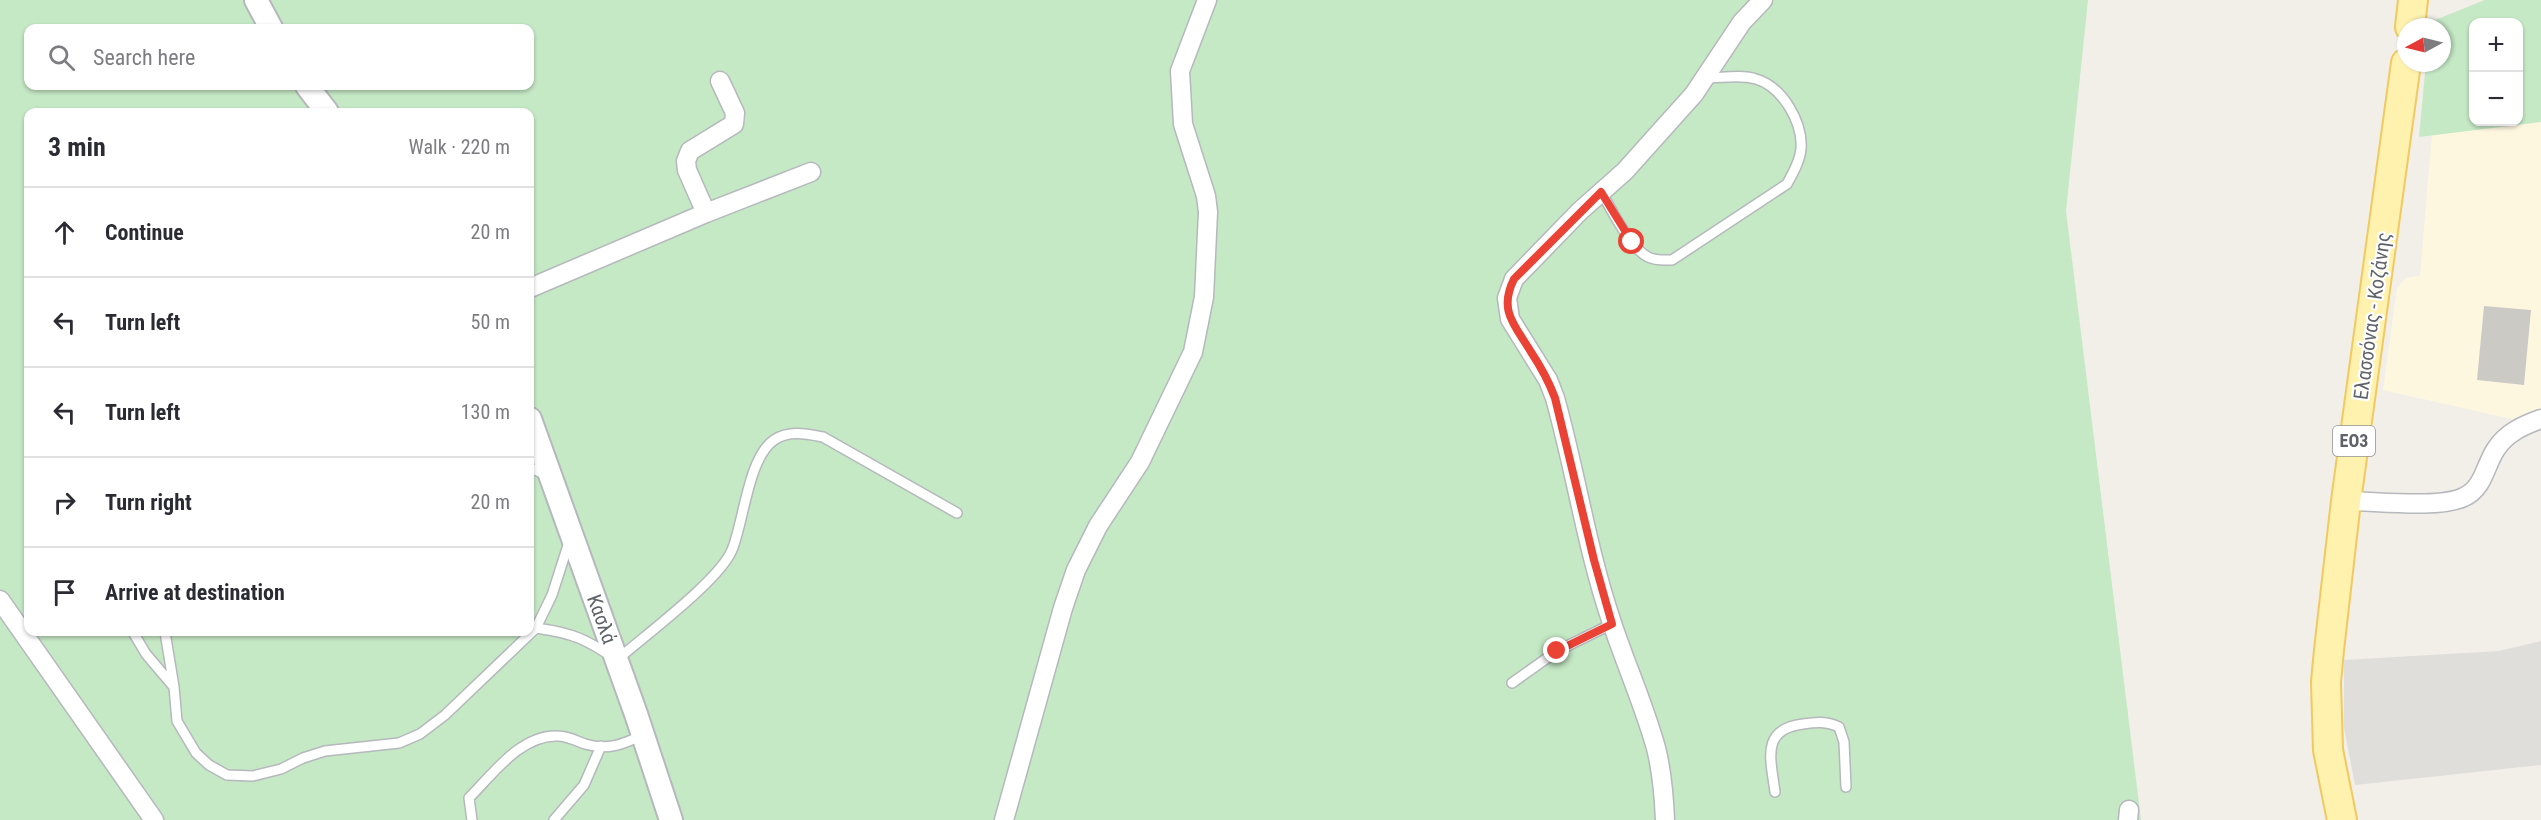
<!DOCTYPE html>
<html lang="en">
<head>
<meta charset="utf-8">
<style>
	body { margin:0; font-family:"Roboto Condensed",sans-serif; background:#f2f2f3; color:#2b2b33 }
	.controls { position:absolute; right:18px; top:18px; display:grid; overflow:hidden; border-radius:12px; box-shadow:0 2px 4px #0004 }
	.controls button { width:54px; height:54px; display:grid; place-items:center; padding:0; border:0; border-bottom:2px solid #e1e1e2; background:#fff; color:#2b2b33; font:30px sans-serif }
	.compass { position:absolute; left:2397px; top:18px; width:54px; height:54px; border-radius:50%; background:#fff; box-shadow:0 2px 4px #0004; rotate:263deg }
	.stop { position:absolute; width:18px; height:18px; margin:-14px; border:4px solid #ea4335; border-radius:50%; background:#fff }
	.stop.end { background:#ea4335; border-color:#fff; box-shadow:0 2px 6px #0008 }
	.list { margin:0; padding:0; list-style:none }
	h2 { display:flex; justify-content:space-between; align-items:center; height:78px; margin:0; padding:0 24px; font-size:26px }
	h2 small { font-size:20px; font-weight:400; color:#7c7c81 }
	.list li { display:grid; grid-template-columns:39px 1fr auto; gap:18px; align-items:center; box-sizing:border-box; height:90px; padding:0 24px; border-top:2px solid #e1e1e2 }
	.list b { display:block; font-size:22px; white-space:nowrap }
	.list em { font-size:20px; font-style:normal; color:#7c7c81 }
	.icon { flex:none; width:33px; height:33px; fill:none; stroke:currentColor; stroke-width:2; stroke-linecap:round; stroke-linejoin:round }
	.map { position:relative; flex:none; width:2541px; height:820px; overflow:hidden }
	.search { position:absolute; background:#fff; box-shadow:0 2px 4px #0004; left:24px; top:24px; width:510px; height:66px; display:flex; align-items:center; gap:15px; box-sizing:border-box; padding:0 21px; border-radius:12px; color:#7c7c81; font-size:22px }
	.panel { position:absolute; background:#fff; box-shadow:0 2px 4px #0004; left:24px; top:108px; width:510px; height:528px; border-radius:12px }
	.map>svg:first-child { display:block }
</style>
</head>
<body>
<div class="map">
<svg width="2541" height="820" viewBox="0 0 2541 820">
	<rect width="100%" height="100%" fill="#f1efe8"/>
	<!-- commercial -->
	<path fill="#fef7e0" d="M2541,118v291l-29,10 -129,-29 14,-102 9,-10 14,-2 12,-141z"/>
	<!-- industrial -->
	<path fill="#e0deda" d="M2541,641v124l-186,20 -11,-57v-68l155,-9z"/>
	<!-- green -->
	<path fill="#c5e8c5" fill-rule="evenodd" d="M0,0h2088l-22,211 75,609h-2141zM28,28h502v58h-502zM28,112h502v520h-502z
		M2485,0h56v122l-122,15 7,-74h16v-36h-13l1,-5zM2474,22h44v100h-44z"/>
	<!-- building -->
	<path fill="#cccac5" d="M2484,306l47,4 -7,75 -47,-5z"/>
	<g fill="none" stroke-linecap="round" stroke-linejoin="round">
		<!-- service casing -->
		<g stroke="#b5b8bc" stroke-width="12">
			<path id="service" d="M1601,192c11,18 29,56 47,65 8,4 16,3 24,3l115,-76c6,-11 13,-23 14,-35 2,-26 -18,-62 -45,-70 -15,-5 -34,-1 -51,-1
				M530,468l17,7
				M536,628c37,5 50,11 81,32 27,-24 102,-79 115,-110 12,-29 16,-92 42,-110 15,-10 33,-6 49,-3l134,76
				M133,632l13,22 28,33
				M165,632l9,55 3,34 19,32 13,12 18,10 26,1 28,-7 22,-11 22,-7 74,-8 21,-9 25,-19 91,-87 16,-33 17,-53
				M1512,683l45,-32 55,-27
				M1775,792c-4,-32 -15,-63 28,-68 13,-2 24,-3 36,3l5,15 2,45
				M472,820l-3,-22c23,-23 52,-64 89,-62 9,0 19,5 27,8 24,7 38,0 58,-9
				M554,820l30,-35 17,-39"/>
		</g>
		<!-- minor casing -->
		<g stroke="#b5b8bc" stroke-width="21">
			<path id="minor" d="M706,213l-19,-43 -1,-9 4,-10 44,-27 1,-11 -15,-32
				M530,288l176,-75 105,-41
				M2346,501c30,0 93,8 118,-4 20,-9 21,-32 32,-48 10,-16 28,-24 45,-30
				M0,600l154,220
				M1004,820l59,-212 13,-38 22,-44 42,-64 53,-110 11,-55 4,-85 -2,-16 -23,-72 -3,-53 27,-71
				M1665,820c-1,-24 -3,-48 -9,-72 -12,-43 -30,-83 -44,-125 -25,-73 -36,-150 -57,-225l-7,-18 -38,-61 -3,-21 7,-19 66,-68 45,-40 69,-77 48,-72 21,-22
				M2128,820l1,-10"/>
		</g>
		<!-- tertiary casing -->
		<g stroke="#b5b8bc" stroke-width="26">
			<path id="tertiary" d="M256,0l15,28
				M307,86l20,26
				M530,419l106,295 35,106"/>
		</g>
		<!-- primary casing -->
		<g stroke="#f2c960" stroke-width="32">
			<path id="primary" d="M2410,27l3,-27
				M2342,820l-14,-70 -2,-68 3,-32 17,-149 60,-438"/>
		</g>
		<!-- service -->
		<use href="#service" stroke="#fff" stroke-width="9"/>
		<!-- minor -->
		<use href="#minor" stroke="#fff" stroke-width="18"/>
		<!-- tertiary -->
		<use href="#tertiary" stroke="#fff" stroke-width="22"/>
		<!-- primary -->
		<use href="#primary" stroke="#fff2af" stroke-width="28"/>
	</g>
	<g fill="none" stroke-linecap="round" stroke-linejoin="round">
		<!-- route -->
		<path stroke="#ea4335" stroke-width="8" d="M1557,651l55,-27 -18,-64 -39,-162c-6,-16 -14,-31 -24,-46 -16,-27 -33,-41 -17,-73l87,-87 31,50"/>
	</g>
	<g text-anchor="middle" stroke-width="4.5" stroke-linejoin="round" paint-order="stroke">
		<!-- shield labels -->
		<rect fill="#fff" stroke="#8f9295" stroke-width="1.5" x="2333" y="426" width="42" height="30" rx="4.5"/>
		<g font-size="18" font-weight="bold" fill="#5f6368">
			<text x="2354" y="447">ΕΟ3</text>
		</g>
		<!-- street labels -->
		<g font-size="20" fill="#5f6368" stroke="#fff">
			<text transform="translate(2372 316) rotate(-82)" y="7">Ελασσόνας - Κοζάνης</text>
			<text transform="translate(602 619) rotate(70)" y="7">Κασλά</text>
		</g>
	</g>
</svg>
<div class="controls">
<button>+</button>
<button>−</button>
</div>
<svg class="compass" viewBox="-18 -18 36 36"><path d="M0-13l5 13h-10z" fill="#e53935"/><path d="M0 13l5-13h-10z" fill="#7c7c81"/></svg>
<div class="stop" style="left:1632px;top:242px"></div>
<div class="stop end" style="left:1557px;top:651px"></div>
<div class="search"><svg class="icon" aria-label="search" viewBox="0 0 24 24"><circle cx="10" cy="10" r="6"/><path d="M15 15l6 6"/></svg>Search here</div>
<section class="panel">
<h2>3 min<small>Walk · 220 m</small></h2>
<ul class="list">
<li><svg class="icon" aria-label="ahead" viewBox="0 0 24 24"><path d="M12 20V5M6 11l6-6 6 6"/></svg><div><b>Continue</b></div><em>20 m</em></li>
<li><svg class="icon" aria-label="left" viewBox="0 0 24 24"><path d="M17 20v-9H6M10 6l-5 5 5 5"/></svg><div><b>Turn left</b></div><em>50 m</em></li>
<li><svg class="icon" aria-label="left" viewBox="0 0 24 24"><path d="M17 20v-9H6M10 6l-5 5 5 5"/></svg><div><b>Turn left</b></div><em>130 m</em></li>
<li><svg class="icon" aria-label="right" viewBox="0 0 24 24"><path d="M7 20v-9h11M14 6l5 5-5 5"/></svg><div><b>Turn right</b></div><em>20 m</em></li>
<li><svg class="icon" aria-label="arrive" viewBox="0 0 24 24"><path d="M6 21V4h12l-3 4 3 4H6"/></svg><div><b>Arrive at destination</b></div></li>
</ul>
</section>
</div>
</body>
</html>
